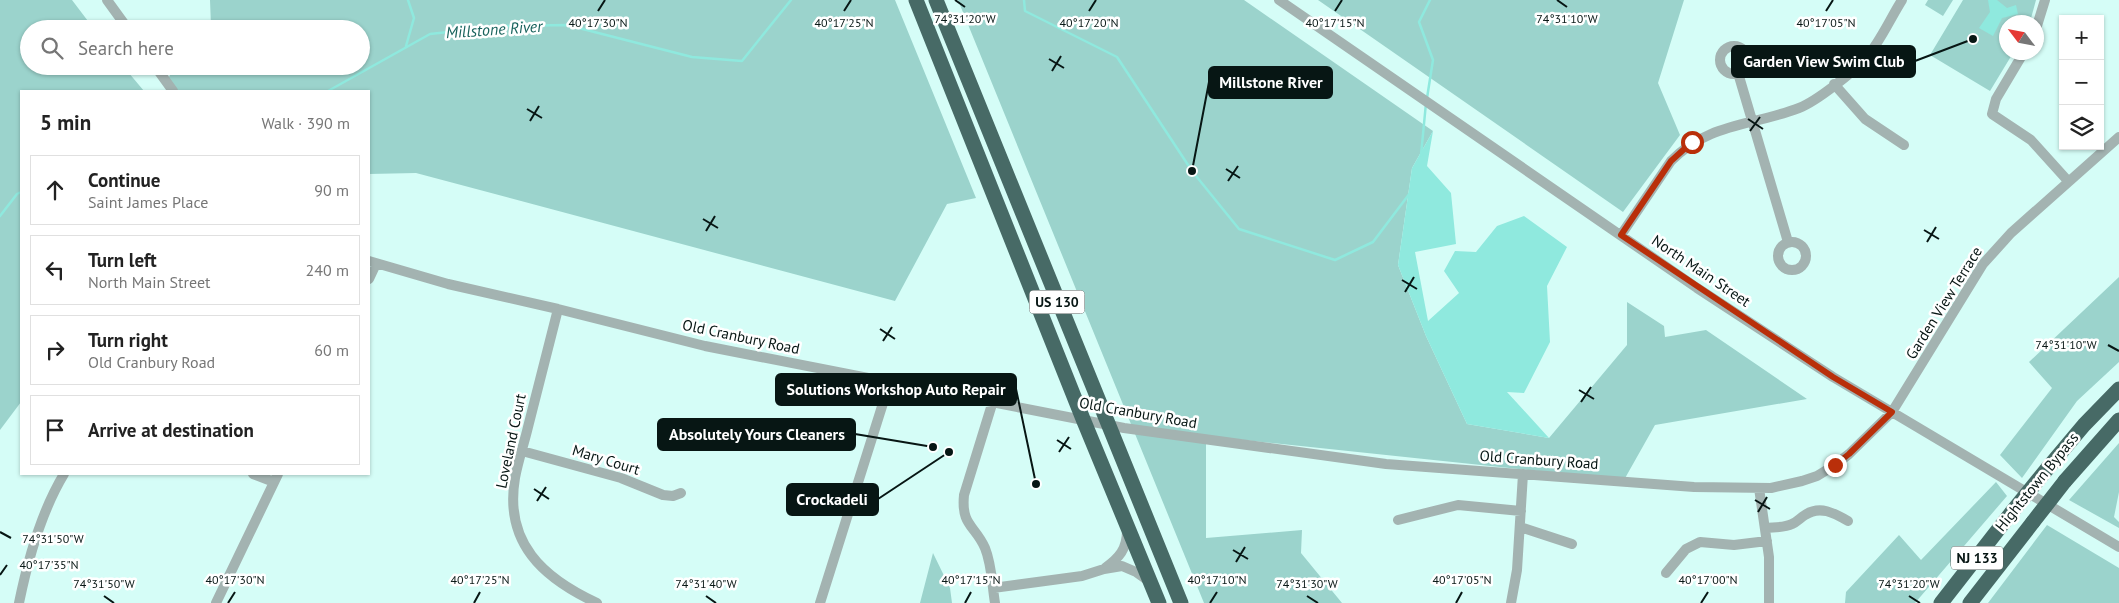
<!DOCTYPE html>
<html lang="en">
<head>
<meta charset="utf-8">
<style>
	body { margin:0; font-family:"PT Sans",sans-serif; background:#f6f6f6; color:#222 }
	.controls { position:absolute; right:15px; top:15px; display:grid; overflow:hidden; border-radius:0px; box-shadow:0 1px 4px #0004 }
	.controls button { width:45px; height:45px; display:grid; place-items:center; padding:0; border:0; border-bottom:1px solid #e0e0e0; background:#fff; color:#222; font:25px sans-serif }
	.compass { position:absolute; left:1999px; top:15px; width:45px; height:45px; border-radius:50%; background:#fff; box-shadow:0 1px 4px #0004; rotate:302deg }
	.stop { position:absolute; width:15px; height:15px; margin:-11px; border:4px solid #b92f0a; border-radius:50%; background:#fff }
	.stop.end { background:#b92f0a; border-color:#fff; box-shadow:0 1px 5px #0008 }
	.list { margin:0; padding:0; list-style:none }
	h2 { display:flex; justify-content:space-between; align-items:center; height:65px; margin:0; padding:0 20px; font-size:21px }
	h2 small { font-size:16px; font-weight:400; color:#767676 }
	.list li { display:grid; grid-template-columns:32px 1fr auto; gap:15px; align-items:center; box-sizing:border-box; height:70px; margin:0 10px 10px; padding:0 10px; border:1px solid #e0e0e0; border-radius:0px }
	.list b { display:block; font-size:19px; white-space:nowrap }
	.list p { margin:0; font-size:16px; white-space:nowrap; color:#767676 }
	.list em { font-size:16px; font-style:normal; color:#767676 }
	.icon { flex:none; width:28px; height:28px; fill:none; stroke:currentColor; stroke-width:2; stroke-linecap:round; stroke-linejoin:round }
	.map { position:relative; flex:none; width:2119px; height:603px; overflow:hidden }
	.search { position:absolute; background:#fff; box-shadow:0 1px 4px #0004; left:20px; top:20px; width:350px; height:55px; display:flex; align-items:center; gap:12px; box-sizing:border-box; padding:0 18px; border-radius:28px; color:#767676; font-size:19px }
	.panel { position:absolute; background:#fff; box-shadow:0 1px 4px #0004; left:20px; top:90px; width:350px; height:385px; border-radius:0px }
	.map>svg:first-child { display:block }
</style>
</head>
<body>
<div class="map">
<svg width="2119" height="603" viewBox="0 0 2119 603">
	<rect width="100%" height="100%" fill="#d5fdf7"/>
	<!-- green -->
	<path fill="#9bd3cc" d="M0,0h72l22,29h-65v37h94l21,25h-123v311l-21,28z
		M210,0h685l81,198 -29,6 -52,97 -479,-128 -47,1v-83h-192l-10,-11 9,-14h185v-37h-151l1,-3z
		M958,0h286l189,131 -21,37 -14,97 28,71 41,88 82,14 78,-93v-43l37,24 1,11 41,-7 101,69 -152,26 -31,55 -418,-44v102l96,-8 -1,23 41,50h-138z
		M1318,0h366l-26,83 22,52 -57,77z
		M1928,0h25l-10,16 -18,-11z
		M1963,0h73l-6,22h-24v30l7,1 -23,38 -60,-36z
		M2119,277v85l-42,39 -55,77 -22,-23 52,-67 -23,-26z
		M2119,443v49l-5,25 5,5v6l-50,-28z
		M1996,482l11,14 -92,107h-70l1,-11 53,-57 22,25z
		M2047,525l72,43v35h-131z
		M933,553l17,35 2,15h-32z"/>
	<!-- water -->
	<path fill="#8fe9de" d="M1988,0h9l10,8 9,-3 2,9 -16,4 -9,18 -14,-8 11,-16z
		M1433,131l-6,35 24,27 5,51 -41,8 13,69 31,-28 -15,-22 11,-20 21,1 21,-26 27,-10 43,31 -20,39 3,56 -26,51 -17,-1 42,46 -82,-14 -41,-88 -28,-71 14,-97z"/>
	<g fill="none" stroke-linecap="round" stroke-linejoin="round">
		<!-- stream -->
		<path stroke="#8fe9de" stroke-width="2.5" d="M1024,0l1,11 92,46 75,114 47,58 96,31 38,-18 37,-49
			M406,46l8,-28 -6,-18
			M328,91l102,-57 73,-8 64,-1 125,32 50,4 49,-61
			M1427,98l6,-38 -14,-38 11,-22
			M1421,155l5,-52
			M0,216l17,-22 4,-2"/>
		<!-- minor -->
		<path stroke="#a3b3b1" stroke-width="10" d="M107,0l21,29
			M1279,0l418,288 136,89 286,170
			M2036,29l9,-29
			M1720 60a14 14 0 1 1 28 0a14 14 0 1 1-28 0Z
			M2024,52l-28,47 -4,15 39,26 37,41
			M155,66l18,25
			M1738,73l50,169
			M1834,84l31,35 39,26
			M1621,235l50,-74c37,-38 81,-35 128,-53 18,-7 53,-35 67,-50 14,-16 24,-39 36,-58
			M1778 256a14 14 0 1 1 28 0a14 14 0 1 1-28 0Z
			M369,261l79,23 110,25 147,37 419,82 262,36 308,23 77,1 31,-7 15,-5 18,-11 14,-11 43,-42 91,-148 28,-31 108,-96
			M369,279l7,-15
			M558,309c-10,39 -20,78 -30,118 -4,17 -10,34 -13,51 -11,65 28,100 82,125
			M993,401l-29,94c-3,31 11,30 21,53 7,17 7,37 10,55
			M522,451l99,27 42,17 10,1 8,-3
			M253,474l21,8
			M1759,488l10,69v46
			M1398,520l60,-15 63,6
			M1520,527l52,17
			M1765,528c9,-1 19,0 27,-4 5,-2 8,-6 13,-9 15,-10 29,-2 43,6
			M1105,568c14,-10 22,-19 22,-37
			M1666,573l20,-24 14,-7 34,3 33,-4
			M993,588l89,-12 22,-7 18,-3 14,6 14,10
			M19,603c9,-44 22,-91 45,-129
			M216,603l62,-129
			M820,603l70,-222
			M1511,603l6,-33 6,-96"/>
		<!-- highway -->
		<path stroke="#476a66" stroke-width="15" d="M916,0l167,419 76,184
			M936,0l245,603
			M2047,469l37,-44 35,-36
			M2065,481l54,-61
			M1941,603l71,-91
			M1970,603l63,-81"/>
		<!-- highway-bridge -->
		<path stroke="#476a66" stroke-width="15" d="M2012,512l35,-43
			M2033,522l32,-41"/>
	</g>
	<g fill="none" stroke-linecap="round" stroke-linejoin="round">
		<!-- route -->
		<path stroke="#b92f0a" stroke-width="6" d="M1692,142l-21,19 -50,74 212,142 59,35 -43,42 -14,11"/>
	</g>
	<!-- ticks -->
	<path fill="none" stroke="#071614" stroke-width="2" d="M955,0l10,7M1557,0l10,7M598,11l7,-11M844,11l7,-11M1089,11l7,-11M1335,11l7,-11M1826,11l7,-11M1049,59l15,9M1052,71l9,-15M527,109l15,9M1748,119l15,10M530,121l9,-15M1750,131l10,-14M1226,169l14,9M1228,181l10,-15M703,219l15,9M1924,230l15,9M706,231l9,-15M1927,242l9,-15M1402,280l15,9M1405,292l9,-15M880,329l15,10M883,341l9,-14M2108,345l11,6M1579,390l15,9M1581,402l10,-15M1057,440l14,9M1059,452l10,-15M534,489l15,10M1755,500l15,9M537,501l9,-14M1758,512l9,-15M0,532l11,6M1233,550l15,9M1236,562l9,-15M0,575l7,-10M104,596l10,7M706,596l10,7M1307,596l11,7M1909,596l11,7M228,603l7,-11M474,603l6,-11M965,603l6,-11M1210,603l7,-11M1456,603l6,-11M1701,603l7,-11"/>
	<g text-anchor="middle" stroke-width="5" stroke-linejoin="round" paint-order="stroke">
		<!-- shield labels -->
		<g fill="#fff" stroke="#515c5a" stroke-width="1">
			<rect x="1029.5" y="290.5" width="55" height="23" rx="4"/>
			<rect x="1951" y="546.5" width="52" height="23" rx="4"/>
		</g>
		<g font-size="14" font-weight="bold" fill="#071614">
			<text x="1057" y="307">US 130</text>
			<text x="1977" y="563">NJ 133</text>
		</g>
		<!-- street labels -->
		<g font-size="15" fill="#071614" stroke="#fff">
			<text transform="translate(1701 271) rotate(34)" y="5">North Main Street</text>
			<text transform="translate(1944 303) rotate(-58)" y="5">Garden View Terrace</text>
			<text transform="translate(741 337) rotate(12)" y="5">Old Cranbury Road</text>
			<text transform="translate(1138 413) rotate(10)" y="5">Old Cranbury Road</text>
			<text transform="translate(511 441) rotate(-78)" y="5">Loveland Court</text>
			<text transform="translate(606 460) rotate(17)" y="5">Mary Court</text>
			<text transform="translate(1539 460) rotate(4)" y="5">Old Cranbury Road</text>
			<text transform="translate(2037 482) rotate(-51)" y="5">Hightstown Bypass</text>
		</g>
		<!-- water labels -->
		<g font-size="16" font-style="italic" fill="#19635d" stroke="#fff">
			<text transform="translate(494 29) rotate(-4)" y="6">Millstone River</text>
		</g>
	</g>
	<g font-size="12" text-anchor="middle" fill="#071614" stroke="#fff" stroke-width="5" stroke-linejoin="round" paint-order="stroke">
		<text x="965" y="23">74°31'20"W</text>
		<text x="1567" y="23">74°31'10"W</text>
		<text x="598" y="27">40°17'30"N</text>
		<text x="844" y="27">40°17'25"N</text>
		<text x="1089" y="27">40°17'20"N</text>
		<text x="1335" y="27">40°17'15"N</text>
		<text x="1826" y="27">40°17'05"N</text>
		<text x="2066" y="349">74°31'10"W</text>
		<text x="53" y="543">74°31'50"W</text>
		<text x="49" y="569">40°17'35"N</text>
		<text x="235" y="584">40°17'30"N</text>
		<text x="480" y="584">40°17'25"N</text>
		<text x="971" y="584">40°17'15"N</text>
		<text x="1217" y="584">40°17'10"N</text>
		<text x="1462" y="584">40°17'05"N</text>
		<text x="1708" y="584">40°17'00"N</text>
		<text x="104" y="588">74°31'50"W</text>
		<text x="706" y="588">74°31'40"W</text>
		<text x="1307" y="588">74°31'30"W</text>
		<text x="1909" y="588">74°31'20"W</text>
	</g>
	<!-- callouts -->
	<path fill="none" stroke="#071614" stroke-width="2" d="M1973 39L1915 61M1192 171L1209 82M1036 484L1016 389M933 447L855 434M949 452L878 499"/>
	<g fill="#071614" stroke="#fff" stroke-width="2">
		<circle cx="1973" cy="39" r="5"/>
		<circle cx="1192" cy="171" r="5"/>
		<circle cx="1036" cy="484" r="5"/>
		<circle cx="933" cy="447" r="5"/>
		<circle cx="949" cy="452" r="5"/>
	</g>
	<g fill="#071614" stroke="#071614" stroke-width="2">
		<rect x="1732" y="46" width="183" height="31" rx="5"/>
		<rect x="1209" y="67" width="123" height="31" rx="5"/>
		<rect x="776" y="374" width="240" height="31" rx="5"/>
		<rect x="658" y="419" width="197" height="31" rx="5"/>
		<rect x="787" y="484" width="91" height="31" rx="5"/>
	</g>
	<g font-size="16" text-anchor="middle" font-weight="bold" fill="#fff">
		<text x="1824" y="67">Garden View Swim Club</text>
		<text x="1271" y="88">Millstone River</text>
		<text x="896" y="395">Solutions Workshop Auto Repair</text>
		<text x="757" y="440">Absolutely Yours Cleaners</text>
		<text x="832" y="505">Crockadeli</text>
	</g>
</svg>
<div class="controls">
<button>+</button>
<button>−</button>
<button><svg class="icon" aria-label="layers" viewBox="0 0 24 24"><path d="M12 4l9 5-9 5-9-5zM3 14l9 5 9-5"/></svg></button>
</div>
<svg class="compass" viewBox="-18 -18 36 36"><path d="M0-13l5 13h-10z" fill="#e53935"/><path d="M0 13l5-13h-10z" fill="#767676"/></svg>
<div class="stop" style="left:1692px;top:142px"></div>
<div class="stop end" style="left:1835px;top:465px"></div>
<div class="search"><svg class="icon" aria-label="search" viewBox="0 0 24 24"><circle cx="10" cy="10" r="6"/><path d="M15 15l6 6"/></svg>Search here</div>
<section class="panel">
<h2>5 min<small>Walk · 390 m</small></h2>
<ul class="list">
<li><svg class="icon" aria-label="ahead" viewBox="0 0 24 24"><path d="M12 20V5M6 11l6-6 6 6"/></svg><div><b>Continue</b><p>Saint James Place</p></div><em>90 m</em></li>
<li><svg class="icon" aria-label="left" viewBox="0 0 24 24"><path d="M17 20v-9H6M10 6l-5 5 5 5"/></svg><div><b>Turn left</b><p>North Main Street</p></div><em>240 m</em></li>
<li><svg class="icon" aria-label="right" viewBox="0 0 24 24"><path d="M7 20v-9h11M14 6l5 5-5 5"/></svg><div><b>Turn right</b><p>Old Cranbury Road</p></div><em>60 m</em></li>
<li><svg class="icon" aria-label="arrive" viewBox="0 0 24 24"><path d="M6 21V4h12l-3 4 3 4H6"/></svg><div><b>Arrive at destination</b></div></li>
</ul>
</section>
</div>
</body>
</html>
